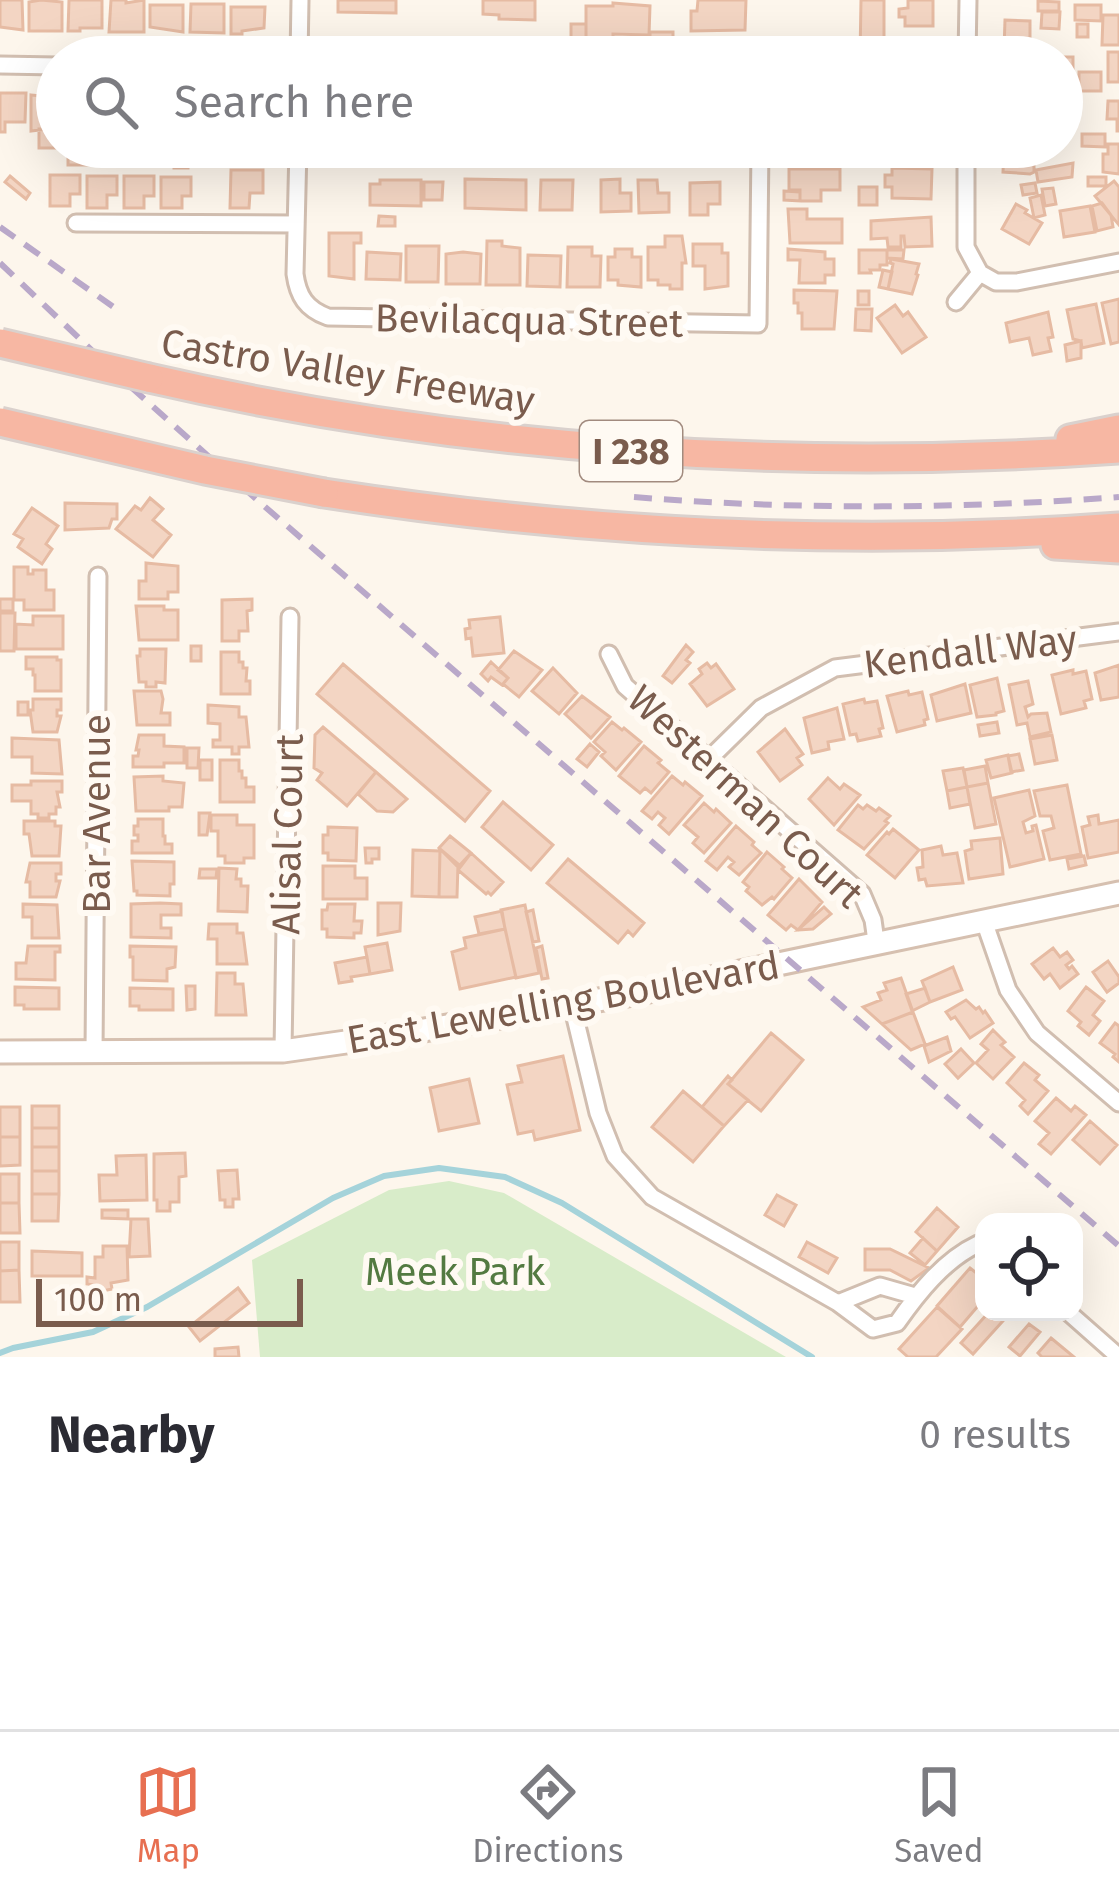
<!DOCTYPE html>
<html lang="en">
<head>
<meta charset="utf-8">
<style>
	body { margin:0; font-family:"Fira Sans",sans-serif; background:#f2f2f3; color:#2b2b33 }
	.controls { position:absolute; right:36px; bottom:36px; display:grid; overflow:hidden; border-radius:24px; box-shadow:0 12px 48px #0002 }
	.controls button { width:108px; height:108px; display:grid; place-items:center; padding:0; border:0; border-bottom:3px solid #e1e1e2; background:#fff; color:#2b2b33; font:60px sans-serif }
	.scale { position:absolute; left:36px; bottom:30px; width:267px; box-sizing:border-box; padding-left:12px; border:6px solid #7a5c4d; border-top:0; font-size:33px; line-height:42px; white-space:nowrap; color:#7a5c4d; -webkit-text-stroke:9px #fffaf3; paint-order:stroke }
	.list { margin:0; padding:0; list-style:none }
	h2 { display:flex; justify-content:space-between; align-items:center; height:156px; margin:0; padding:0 48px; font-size:51px }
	h2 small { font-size:39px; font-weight:400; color:#7c7c81 }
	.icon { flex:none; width:66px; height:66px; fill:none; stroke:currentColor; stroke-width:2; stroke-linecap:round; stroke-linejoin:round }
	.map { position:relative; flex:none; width:1119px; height:1357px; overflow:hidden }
	.search { position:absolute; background:#fff; box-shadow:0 12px 48px #0002; left:36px; right:36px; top:36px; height:132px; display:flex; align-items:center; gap:30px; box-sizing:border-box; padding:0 42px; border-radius:66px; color:#7c7c81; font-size:45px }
	.sheet { height:372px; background:#fff }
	nav { display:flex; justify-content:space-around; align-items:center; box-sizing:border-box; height:168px; border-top:3px solid #e1e1e2; background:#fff; font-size:33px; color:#7c7c81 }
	nav a { display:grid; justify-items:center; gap:6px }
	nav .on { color:#e76f51 }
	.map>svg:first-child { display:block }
</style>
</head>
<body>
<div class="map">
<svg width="1119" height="1357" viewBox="0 0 1119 1357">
	<rect width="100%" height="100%" fill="#fdf6ec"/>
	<!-- green -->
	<path fill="#d8ecc9" d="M449,1181l55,12 282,164h-526l-8,-97 137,-70z"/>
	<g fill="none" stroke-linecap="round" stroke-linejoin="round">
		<!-- stream -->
		<path stroke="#a5d3da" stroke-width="6" d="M0,1353l13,-5 80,-16 54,-25 186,-109 51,-22 55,-8 66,9 57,26 250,154"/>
	</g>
	<!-- building -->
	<path fill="#f3d5c3" stroke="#e6bba3" stroke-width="3" d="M0,0h22l1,30 -23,-3z
		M41,0l21,2v29h-33v-29z
		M69,0h33v28h-22v3h-12z
		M111,0h15v3l18,-3v32h-35z
		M338,0h58v13l-58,-1z
		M483,0h52v20l-36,-1v-4l-16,-1z
		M698,0h48l-1,30 -54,1v-20h6z
		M861,0h23v57h-24z
		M908,0h25v26h-28v-9h-6v-8l9,-1z
		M1038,1l21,1v9h-21z
		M613,3l37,3 -1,29 -36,-1v5h-27v-33h27z
		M191,4h33v29l-34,-1z
		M150,5h33v27l-33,-5z
		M1075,5h26v16l-26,-1z
		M231,7h34l-1,21 -22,3v3h-11z
		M1042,12h18l-1,17 -18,-1z
		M1103,15h16v30h-17z
		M1005,20l25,1v29h-26z
		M571,24h15v15l-15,-1z
		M1077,24h11v13h-11z
		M650,32h23v8h-23z
		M694,44h29v13h-29z
		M370,45l43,1v11h-43z
		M901,45h32v12h-47v-5h14z
		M421,46h34v11h-34z
		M462,46l35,1v10h-35z
		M836,46v11h-45v-10z
		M504,47h35v10h-35z
		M547,47h34v10h-35z
		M589,48h35v9h-35z
		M631,48h35v9h-35z
		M1108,52h11v30h-11z
		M1058,57h15v17h-11v-17z
		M1079,72h22v19h-22z
		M0,93h26l-1,29h-20v10h-5z
		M31,95l22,2v4h4v21h-9v7l-17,2z
		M1062,97h9v16l-9,-1z
		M1108,101h11v30h-2v-12h-10z
		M39,129h16v19h-16z
		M1082,134h23v13l-23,-1z
		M1108,144h11v30l-16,-2v-18h5z
		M71,147h34v5h-34z
		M465,147h32v7h-32z
		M542,147h31v9l-32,-1z
		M600,147h21v13h-21z
		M639,147h30v1h-10v13h-20z
		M690,147h20v12h-20z
		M789,147h40v12h-27v-10h-13z
		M862,147h16v15h-16z
		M894,147h37v15l-38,-1z
		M1004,147h24v8h6v17l-4,2 -27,-2z
		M118,149h19l-1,14h-18z
		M68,153l24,1 -1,11h-23z
		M174,155h14v13h-14z
		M1073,163l-1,14 -34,5 -2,-12z
		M892,168l40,1 -1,30 -39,-1v-11h-7v-12h7z
		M789,169h51v21h-19v11h-21v-11h-11z
		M231,170h32v23h-13l-1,15h-19z
		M50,175h30v19h-10v12h-20z
		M10,176l20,17 -4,6 -21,-17z
		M87,176h30v19h-10v13h-20z
		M124,176h30v20h-10v12h-20z
		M161,177h30v19h-9v12h-21z
		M1088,177h18v9h-18z
		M465,179l61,1v30l-61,-2z
		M620,179v14h11v18l-30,1v-32z
		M380,180h41v26l-51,-1v-21h10z
		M541,180h32l-1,30h-32z
		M638,180h19l1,13h11v19l-30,1z
		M1114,181l5,6v38l-24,-29z
		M424,182h19l-1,18h-18z
		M720,182v22h-12v11h-18v-32z
		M1035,183l2,10 -14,2 -2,-10z
		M859,187h18v18h-18z
		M1053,188l3,16 -11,2 -3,-17z
		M784,191l16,1v9l-16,-1z
		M1041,195l4,20 -11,3 -4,-20z
		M1102,203l9,12 2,12 -16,4 -5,-25z
		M1016,204l11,6 -2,3 17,10 -13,21 -27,-15z
		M1090,206l5,26 -31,5 -4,-26z
		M788,209h19v10h35v24h-52z
		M379,216l16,1v9h-17z
		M931,217l1,29 -27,1 -1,-11h-3v11h-13l-1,-9 -16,1v-18z
		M329,233h32v10h-7v36l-25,-3z
		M665,236h17l4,27h-4v26h-12v-4h-12v-5h-10v-33h17z
		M487,241h15v5l18,2v37h-34z
		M693,244h29v9h6v33l-23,3v-23h-12z
		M406,246h33l-1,36h-32z
		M568,247h24v9h9l-1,31h-33z
		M615,249h17v8h9v30l-23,-2v-5h-10v-23h7z
		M788,249l37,3v7h9v16h-9v8h-26l1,-23h-12z
		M859,250h28v15h-7v5h-10l1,3h-12z
		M887,250h17l-1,9 -16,-1z
		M367,252l34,2 -1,26 -34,-1z
		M463,252l18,2 -1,30h-34v-30z
		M528,255l33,1 -1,31 -33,-1z
		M891,259l28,5 -3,10 2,1 -6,19 -24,-5 5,-25 -3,-1z
		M883,270l9,2 -4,17 -9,-2z
		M794,290l43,1 -3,38h-32v-16h-4v-10h-4z
		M858,291h11v14h-11z
		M1119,299v43l-8,2 -9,-41z
		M1096,304l8,39 -22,5 -1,-7 -8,-2 -6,-29z
		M895,305l8,11 5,-4 18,25 -24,16 -25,-35z
		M856,309h16l-1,22 -16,-1z
		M1048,312l5,25 -5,1 3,13 -18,4 -4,-17 -19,4 -4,-19z
		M1081,341v17l-14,3 -2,-16z
		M150,498l13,11 -10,11 18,15 -18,22 -37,-28 19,-23 6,4z
		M65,503l52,1v15h-5l-3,9 -44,2z
		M32,508l26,18 -12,18 6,5 -10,15 -24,-17 5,-8 -9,-5z
		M146,563l32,3v26h-10v7h-29v-18h7z
		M14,567h14v7h5v-4h13v20h8v20h-30v-10h-10z
		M0,599h13v12h-13z
		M252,599v11l-5,1 1,20h-9v10h-17v-41z
		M136,606h28v4h14v30h-39z
		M0,613h15l-1,38h-14z
		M33,616h30v33h-47v-25l17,1z
		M500,617l4,36 -31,3 -2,-18 -5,1 -1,-10 5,-1 -1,-8z
		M686,645l7,7 -7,8 4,3 -18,20 -9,-7z
		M191,646h10v15h-10z
		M140,649h26l-1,34 -9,-1v5h-10v-5h-7l-2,-26h3z
		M514,651l28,19 -23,27 -16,-13 5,-6 -10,-8z
		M221,652h18v10h4v6h4l-1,13h4v13h-29z
		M26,657h31v3h4v31h-26v-16h-2v-6h-7z
		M491,662l17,16 -6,7 -11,-8 -3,4 -7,-7z
		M707,663l4,5 5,-4 18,25 -27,17 -17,-22 12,-10 -3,-5z
		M343,664l147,127 -25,30 -148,-127z
		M1119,665v32l-18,3 -6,-27z
		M553,668l24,25 -18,21 -27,-23z
		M1073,670v4l13,-3 6,28 -8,2 2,7 -25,6 -9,-39z
		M997,678l7,33 -8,2v2l-19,2 -7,-32z
		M1028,681l5,23 -8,3 3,10 3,-3 16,-1 4,19 -21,5 -3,-14 -10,2 -8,-40z
		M965,684l6,29 -34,8 -6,-26z
		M134,691h27l2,8 -2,14h9v12h-33z
		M908,691l1,4 13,-3 6,27 -4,1 1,5 -28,7 -10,-36z
		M582,696l28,21 -19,21 -26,-24z
		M33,699h28v11h-4v6h4l-4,16h-24l-3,-22h3z
		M864,699l1,4 12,-2 6,27 -4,1 2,7 -23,5 -2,-7 -6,1 -7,-31z
		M18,702h10v13h-10z
		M208,705l31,2v10h7l3,30h-10v7h-7v-7h-19v-7h7v-16l-12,-1z
		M837,708l7,31 -16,3 1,7 -17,4 -8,-35z
		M612,722l10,8 2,-2 17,14 -25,28 -15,-14 4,-4 -11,-10z
		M997,722l2,11 -19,3 -2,-11z
		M323,727l53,45 -29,34 -30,-26 5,-7 -8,-5 1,-33z
		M785,729l18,25 -6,4 5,7 -22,16 -22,-29z
		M139,735h25v11l20,1v16h-20v4h-31v-11h5l1,-6h-3z
		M1052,735l5,25 -22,4 -5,-25z
		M12,738l47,2 3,34 -30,-1v-16h-20z
		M590,744l9,8 -12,15 -10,-8z
		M644,746l17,14 -3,3 11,9 -18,21 -6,-5 -5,5 -21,-17z
		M187,748h12l-1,20h-11z
		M1019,754l4,16 -12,2 -3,-16z
		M1008,755l4,18 -21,5 -5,-18z
		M200,760h12v20h-12z
		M220,760h19v11h3v7h4v9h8v15h-34z
		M985,766l3,17 -21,4 -3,-17z
		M963,768l4,19 -20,4 -4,-20z
		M376,772l31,27 -14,13 -16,-1 -19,-17z
		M163,776v5l21,2 -2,24h-13v4h-33l-2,-34z
		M672,776l11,9 2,-3 17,14 -33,38 -10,-9 6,-7 -7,-6 -6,7 -10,-8z
		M828,778l12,11 4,-5 16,11 -26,30 -25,-26z
		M31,781h31v11h-5l3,15h-4v7h-7v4h-11v-4h-7v-13h-19v-16h19z
		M988,783l8,41 -21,4 -8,-41z
		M1067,785l14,69 -31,6 -7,-29 11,-3 -3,-12h-11l-6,-25z
		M967,787l3,17 -20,4 -3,-17z
		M1029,790l6,26 -12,6 3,11 7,-2 -1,-5 4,-1 8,34 -34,8 -16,-69z
		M503,802l50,43 -22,25 -49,-43z
		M704,803l10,9 2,-3 15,14 -27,30 -11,-10 5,-6 -14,-12z
		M858,805l5,4 4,-4 9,6 3,-3 11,8 -5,5 3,2 -24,26 -26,-19z
		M199,813h11l-3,22h-8z
		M211,815h26v10h17v33h-10v5h-19v-7h-7v-25h-7z
		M1098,815l1,9 20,-4v32l-31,6 -6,-31 8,-2 -2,-8z
		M138,819h25v17h2v8h7v9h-40v-12h6v-6h-4v-9h4z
		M24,821h31v5h6l-2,30h-27l-3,-22h-5z
		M736,826l18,16 -2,3 9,8 -22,22 -10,-8 5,-5 -6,-5 -11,13 -11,-9z
		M328,827l29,1 -1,33 -28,-1v-7h-5v-18h5z
		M893,829l26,21 -24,28 -28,-23 20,-23 2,2z
		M450,836l21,17 -13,14 -19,-19z
		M1000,838l3,36 -34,5 -4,-28 7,-2 -1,-8z
		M941,846l2,9 14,-2 6,30 -36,3 -2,-7 -6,1 -2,-12 6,-1 -1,-17z
		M365,848h14v11h-7v4h-6z
		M440,849l18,15 -1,33h-18z
		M413,850l27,1 -1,46 -27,-1z
		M767,852l17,15 -2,2 10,9 -18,21 -2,-2 -10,8 -16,-14 3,-4 -6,-5z
		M471,853l32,29 -12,13 -3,-3 -2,2 -28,-24z
		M1084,856l2,9 -17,4 -2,-10z
		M568,859l76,64 -11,13 -5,-5 -10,12 -71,-60z
		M132,861l42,1v22h-4v12l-33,-1v-4h-3z
		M30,863h31v11h-5v7h4l-4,16h-26v-15h-4z
		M323,866h32v12h12v21h-44z
		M219,868l18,1 -1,10h5v7h7l-1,26 -29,-1z
		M200,869h17l-1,9h-17z
		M799,879l23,23 -24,28 -7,-5 -5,5 -18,-15z
		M160,903l21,1v11h-20v13h10v10l-40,-1v-33z
		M378,903h23l-1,28 -22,4z
		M23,904l34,1 2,33h-27v-21h-9z
		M328,904h27l-1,17h8l-1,12h-7v5l-27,-1v-8h-5v-19h5z
		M525,905l14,68 -23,5 -15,-68z
		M824,907l7,7 -18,15 -15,1z
		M533,910l6,31 -6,1 -7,-30z
		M502,911l3,18 -26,5 -4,-17z
		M209,924h28v9h6l4,31h-30v-25h-9z
		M505,929l11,48 -56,12 -8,-37 14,-4 -2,-10z
		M387,943l5,27 -22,4 -5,-27z
		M28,946h32v6h-5v28l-39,-1v-16h10z
		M130,946l46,1 -1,20 -8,2v12l-34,-1v-23h-3z
		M542,946l6,32 -6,1 -6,-31z
		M1053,948l7,9 7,-5 6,8 -7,5 3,4 3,-3 6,8 -18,14 -10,-14 -6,5 -12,-15z
		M367,957l3,17 -19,3 1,4 -13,2 -4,-20z
		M1108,961l11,16v6l-12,9 -14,-20z
		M953,967l9,23 -32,12 -8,-21z
		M217,973h18v11h8l3,31h-30z
		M901,978l12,34 -31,12 -19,-17 18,-7 -3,-7 9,-3 -3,-7z
		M186,986h9v23l-8,1z
		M15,987l44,1v21h-35v-4h-9z
		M1086,987l18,14 -11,14 7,6 -11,14 -11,-9 3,-4 -13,-11z
		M130,988l43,1v21h-34v-4h-9z
		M925,988l5,14 -18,9 -6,-17z
		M966,1000l10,9 3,-2 4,6 2,-2 8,12 -23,15 -15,-21 -4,2 -5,-7z
		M913,1012l12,32 -14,6 -29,-26z
		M1115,1023l4,3v36l-6,-5 2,-3 -15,-11z
		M993,1030l12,12 -4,3 13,12 -21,22 -17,-16 12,-13 -7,-6z
		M771,1033l32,27 -42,51 -33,-27z
		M947,1037l4,14 -22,11 -5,-16z
		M961,1049l13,14 -16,15 -13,-14z
		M563,1056l17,74 -45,10 -2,-9 -15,3 -11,-49 15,-3 -4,-16z
		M1024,1063l15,12 -4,5 13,11 -20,23 -8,-8 5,-6 -18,-17z
		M728,1076l4,4 -4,4 20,16 -24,26 -22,-19z
		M469,1079l10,44 -40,8 -9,-43z
		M683,1091l41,35 -31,36 -41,-35z
		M1056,1098l15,13 4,-5 11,9 -35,39 -12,-10 10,-11 -14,-12z
		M32,1106h27v22h-27z
		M0,1107h20v30h-20z
		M1090,1121l27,24 -17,19 -27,-24z
		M32,1128h27v19h-27z
		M0,1137h20v28l-20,1z
		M32,1147h27v24h-27z
		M185,1153l1,23 -7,1v25h-9v9h-13v-11h-3v-46z
		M146,1155l1,45 -47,1 -1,-26h18l-1,-19z
		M237,1170l2,29h-6v8h-8v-7h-5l-2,-29z
		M32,1171h27v23h-27z
		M0,1174h19v29h-19z
		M32,1194h27l-1,27h-26z
		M777,1195l19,10 -12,21 -19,-11z
		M0,1203h19l1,30h-20z
		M937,1208l21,19 -21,24 -21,-19z
		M102,1210h26v9l-26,-1z
		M131,1219h17l2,37 -21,1z
		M923,1238l14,13 -12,14 -15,-12z
		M0,1242h19v28l-19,1z
		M807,1242l30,16 -9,15 -29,-16z
		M103,1246h24l1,34 -17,3 1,6 -15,3 -2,-7 -8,-1v-7l8,1v-21h8z
		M865,1249h25l39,19 -18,13 -21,-11h-25z
		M32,1251l50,2v23h-50z
		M970,1268l14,11v20l-24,28 -23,-21z
		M19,1270l1,32h-20v-31z
		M238,1288l11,15 -49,38 -11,-14z
		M937,1307l25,22 -26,28h-28l-9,-8z
		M989,1312h22l-38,42 -12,-11z
		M1029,1324l11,8 -20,24 -11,-9z
		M1051,1338l23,19h-32l-4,-4z
		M238,1347l1,10h-24v-8z"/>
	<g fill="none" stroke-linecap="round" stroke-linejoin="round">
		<!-- minor casing -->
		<g stroke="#d1beb0" stroke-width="21">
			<path id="minor" d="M299,57l1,-57
				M967,57l1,-57
				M0,65l57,1
				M298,147l-3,127c3,22 11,35 33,43l430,7 2,-177
				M966,147v100l14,26 16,9h21l102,-20
				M76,223l220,1
				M956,302l24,-29
				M609,654l16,32 237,208 11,26 3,21
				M708,760l53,-52 74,-40 284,-36
				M984,921l24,69 29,43 82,70
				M572,1005l26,108 17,43 37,41 186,106 35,26 24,-6c21,-30 47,-63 81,-79l6,3
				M283,1051l7,-434
				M94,1052l4,-476
				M838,1303l42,-17 35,10
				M1068,1312l51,45"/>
		</g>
		<!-- secondary casing -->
		<g stroke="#d6c0b0" stroke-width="27">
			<path id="secondary" d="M0,1052l283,-1 112,-16 244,-42 480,-100"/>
		</g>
		<!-- motorway casing -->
		<g stroke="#dad1cd" stroke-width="33">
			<path id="motorway" d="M149,378c318,73 644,94 970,71
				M1070,439l49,-10
				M324,493c264,41 529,54 795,34
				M1055,545l64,4"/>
		</g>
		<!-- minor -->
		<use href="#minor" stroke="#fff" stroke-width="15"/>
		<!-- secondary -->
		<use href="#secondary" stroke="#fff" stroke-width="21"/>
		<!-- motorway -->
		<use href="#motorway" stroke="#f7b7a3" stroke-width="27"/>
		<!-- rail -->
		<path stroke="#b9a8c9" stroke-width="6" stroke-dasharray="18 12" stroke-linecap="butt" d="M0,227l122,86
			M0,263l121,115 135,121 863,747
			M634,497c161,13 324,12 485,0"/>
		<!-- motorway-bridge casing -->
		<g stroke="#dad1cd" stroke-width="33" stroke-linecap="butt">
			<path id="motorway-bridge" d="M0,343l149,35
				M0,422l205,48 119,23"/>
		</g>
		<!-- motorway-bridge -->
		<use href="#motorway-bridge" stroke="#f7b7a3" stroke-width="27"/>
	</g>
	<g text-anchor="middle" stroke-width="12" stroke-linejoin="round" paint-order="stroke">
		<!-- shield labels -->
		<rect fill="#fffaf3" stroke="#a28b7f" stroke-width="3" x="580" y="421" width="102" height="60" rx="9"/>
		<g font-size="36" font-weight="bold" fill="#7a5c4d">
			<text x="631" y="464">I 238</text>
		</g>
		<!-- street labels -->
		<g font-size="39" fill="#7a5c4d" stroke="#fffaf3">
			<text transform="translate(529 320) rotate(1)" y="14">Bevilacqua Street</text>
			<text transform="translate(348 371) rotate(9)" y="14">Castro Valley Freeway</text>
			<text transform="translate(970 651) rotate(-7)" y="14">Kendall Way</text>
			<text transform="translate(746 796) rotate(43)" y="14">Westerman Court</text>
			<text transform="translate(96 814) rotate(-90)" y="14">Bar Avenue</text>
			<text transform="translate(287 834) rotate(-89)" y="14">Alisal Court</text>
			<text transform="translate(563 1002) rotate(-10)" y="14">East Lewelling Boulevard</text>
		</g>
		<!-- park labels -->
		<g font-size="39" fill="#537a41" stroke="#fffaf3">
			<text x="455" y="1285">Meek Park</text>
		</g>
	</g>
</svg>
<div class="controls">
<button><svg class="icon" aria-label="locate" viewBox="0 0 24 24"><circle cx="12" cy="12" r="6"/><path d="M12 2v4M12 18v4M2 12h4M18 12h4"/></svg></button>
</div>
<div class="scale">100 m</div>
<div class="search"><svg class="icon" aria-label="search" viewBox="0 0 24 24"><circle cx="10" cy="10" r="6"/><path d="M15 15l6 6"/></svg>Search here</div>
</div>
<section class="sheet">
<h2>Nearby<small>0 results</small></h2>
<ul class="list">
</ul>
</section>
<nav>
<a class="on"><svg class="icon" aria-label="map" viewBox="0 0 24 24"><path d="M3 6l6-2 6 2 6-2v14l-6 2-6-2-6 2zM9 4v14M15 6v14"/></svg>Map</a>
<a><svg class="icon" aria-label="directions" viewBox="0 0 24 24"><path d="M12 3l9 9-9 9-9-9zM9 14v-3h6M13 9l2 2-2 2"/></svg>Directions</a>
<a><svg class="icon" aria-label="saved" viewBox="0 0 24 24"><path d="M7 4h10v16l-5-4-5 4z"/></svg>Saved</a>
</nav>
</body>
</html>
